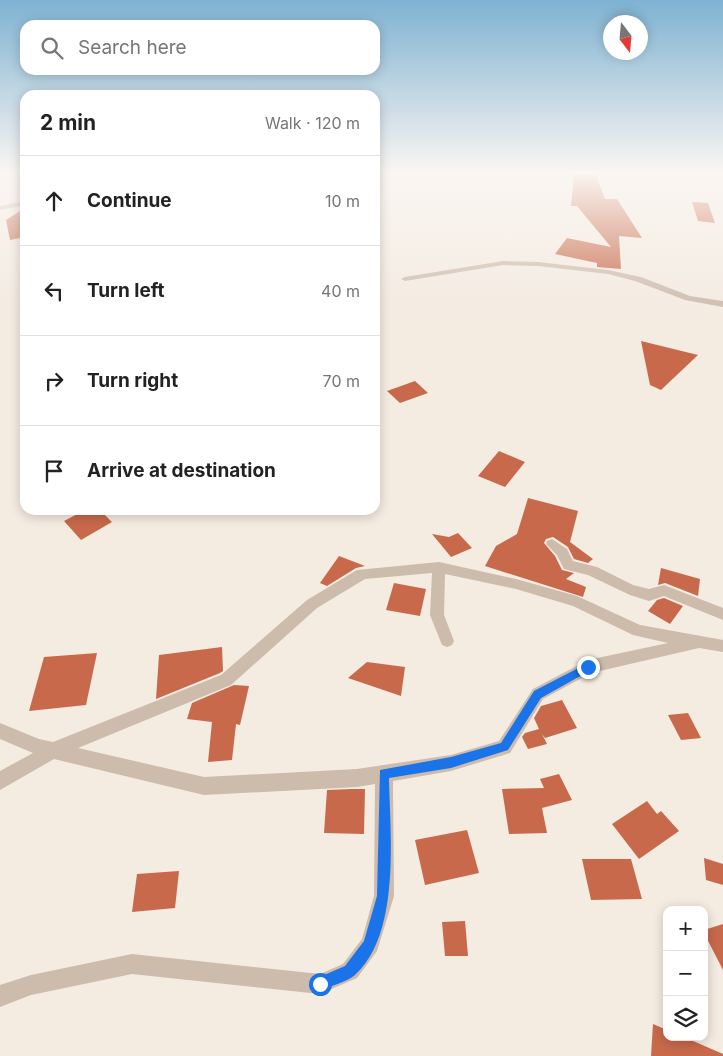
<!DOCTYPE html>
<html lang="en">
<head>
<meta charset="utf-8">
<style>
	body { margin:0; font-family:Inter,sans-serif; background:#f2f2f2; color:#222 }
	.controls { position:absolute; right:15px; bottom:15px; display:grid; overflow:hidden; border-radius:10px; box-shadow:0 2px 12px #0003 }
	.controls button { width:45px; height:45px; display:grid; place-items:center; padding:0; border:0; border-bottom:1px solid #e0e0e0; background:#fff; color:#222; font:25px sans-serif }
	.compass { position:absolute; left:603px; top:15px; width:45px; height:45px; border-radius:50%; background:#fff; box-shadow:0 2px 12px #0003; rotate:164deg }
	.stop { position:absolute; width:15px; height:15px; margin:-11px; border:4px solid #1a73e8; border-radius:50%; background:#fff }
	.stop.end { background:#1a73e8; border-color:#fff; box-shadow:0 1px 5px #0008 }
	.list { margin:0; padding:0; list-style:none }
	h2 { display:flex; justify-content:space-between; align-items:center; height:65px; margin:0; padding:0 20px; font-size:21px }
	h2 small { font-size:16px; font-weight:400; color:#767676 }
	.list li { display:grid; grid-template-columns:32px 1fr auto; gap:15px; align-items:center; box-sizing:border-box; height:90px; padding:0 20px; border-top:1px solid #e0e0e0 }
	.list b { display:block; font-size:19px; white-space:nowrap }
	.list em { font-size:16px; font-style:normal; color:#767676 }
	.icon { flex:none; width:28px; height:28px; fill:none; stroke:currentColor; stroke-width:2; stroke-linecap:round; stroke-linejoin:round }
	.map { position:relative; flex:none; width:723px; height:1056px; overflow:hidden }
	.search { position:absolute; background:#fff; box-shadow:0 2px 12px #0003; left:20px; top:20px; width:360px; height:55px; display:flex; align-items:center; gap:12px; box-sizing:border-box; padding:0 18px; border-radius:15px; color:#767676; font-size:19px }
	.panel { position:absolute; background:#fff; box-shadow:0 2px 12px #0003; left:20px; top:90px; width:360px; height:425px; border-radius:15px }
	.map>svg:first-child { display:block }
</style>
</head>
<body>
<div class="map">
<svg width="723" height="1056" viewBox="0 0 723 1056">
	<rect width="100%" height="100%" fill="#f4ebe1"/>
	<!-- building -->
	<path fill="#c8694b" d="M574,174l22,1 9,24h12l25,39 -23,-2 2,33 -24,-2v-4l-42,-9 12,-16 44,9 -34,-41h-6z
		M692,202l16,1 7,20 -17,-2z
		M25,208v29l-15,3 -4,-20z
		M641,341l57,14 -37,35 -11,-5z
		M415,381l13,12 -28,10 -13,-12z
		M499,451l26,11 -20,25 -27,-11z
		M528,498l50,13 -8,31 23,17 -5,4 -14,-4 -6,-12 -15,-10 -7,2 -2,4 11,13 7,14 12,3 -8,6 20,8 -3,10 -98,-31 11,-20 21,-12z
		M85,510h15l12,12 -31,18 -17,-19z
		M458,533l14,15 -21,9 -19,-23 17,3z
		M339,556l26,10 -9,2 -29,18 -7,-3z
		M661,568l39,11 -2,17 -33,-13 -7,2z
		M394,583l32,6 -6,27 -34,-6z
		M664,598l19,8 -13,18 -22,-13 9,-11z
		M222,647l1,24 -3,2 -64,26 3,-44z
		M97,653l-11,52 -57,6 15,-54z
		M367,662l38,5 -4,29 -53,-18z
		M234,685l15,1 -9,39 -4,-1 -4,36 -24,2 4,-40 -25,-3 5,-16z
		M562,700l15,28 -32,10 -3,-4 5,10 -19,5 -6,-12 3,-4 14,-4 -5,-11 7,-12z
		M688,713l13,25 -20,2 -13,-25z
		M559,774l13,26 -30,8 5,25 -38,1 -7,-45 42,-1 -4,-9z
		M352,789h13l-1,45 -40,-1 3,-43z
		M647,801l10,13 4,-3 18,20 -40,28 -27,-35z
		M467,830l12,43 -54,12 -10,-45z
		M704,858l19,6v21l-17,-5z
		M582,859h49l11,40 -51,1z
		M179,871l-4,37 -43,4 5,-38z
		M465,921l3,35h-23l-3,-34z
		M723,924v46l-19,-37v-3z
		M653,1024l14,6v7h17l39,17v2h-72z"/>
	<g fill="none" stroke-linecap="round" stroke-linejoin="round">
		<!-- minor -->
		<path fill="#cdbbac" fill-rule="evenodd" d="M25,201v4l-25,5v-4z
			M503,261l35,1 70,8 33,7 49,19 33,5v6l-38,-7 -50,-19 -27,-7 -70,-8 -35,-1 -98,16 -4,-2 4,-2z
			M552,539l15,10 6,12 24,6 36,18 16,4 15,-4 59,23v12l-59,-24 -15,5 -19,-6 -42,-20 -24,-6 -7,-14 -11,-11 1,-3z
			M439,562l77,17 61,17 63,29 83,15v12l-24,-4 -108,25 -48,26 -33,54 -59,18 -58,10 1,115 -17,55 -20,27 -37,16 -188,-20 -101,21 -31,12v-22l31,-10 101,-21 188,20 23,-10 19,-25 12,-43 1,-112 -18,3 -153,8 -150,-36 -54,31v-19l33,-18 -33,-14v-16l39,16 14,3 168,-67 86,-75 50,-30zM432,573l-2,42 12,30 5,2 5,-2 2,-4 -10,-26 1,-41 71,15 57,17 60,29 35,8 -80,17 -55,29 -34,52 -48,14 -94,14 -153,8 -126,-29 153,-63 86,-77 48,-29z"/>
	</g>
	<!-- sky -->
	<linearGradient id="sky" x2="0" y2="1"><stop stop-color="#7eb2d2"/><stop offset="0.54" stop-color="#faf6f2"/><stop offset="1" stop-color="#faf6f2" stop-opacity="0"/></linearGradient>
	<rect width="723" height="319" fill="url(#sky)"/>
	<!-- route -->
	<path fill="#1a73e8" d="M588,663l5,4 -2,3 -50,28 -33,52 -57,18 -62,10c1,57 12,155 -34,197 -8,7 -25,11 -35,16l-5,-2 -2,-5 2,-5 30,-13 19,-25 13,-45 3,-126 71,-13 50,-14 33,-52z"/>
</svg>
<div class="controls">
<button>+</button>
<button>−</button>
<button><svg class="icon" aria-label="layers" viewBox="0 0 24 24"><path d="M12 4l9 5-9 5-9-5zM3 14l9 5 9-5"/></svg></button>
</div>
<svg class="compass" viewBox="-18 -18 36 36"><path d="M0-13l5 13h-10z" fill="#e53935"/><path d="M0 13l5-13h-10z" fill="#767676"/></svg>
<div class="stop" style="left:320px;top:984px"></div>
<div class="stop end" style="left:588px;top:667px"></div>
<div class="search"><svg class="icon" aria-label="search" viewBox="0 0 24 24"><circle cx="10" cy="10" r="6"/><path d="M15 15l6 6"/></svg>Search here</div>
<section class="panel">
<h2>2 min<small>Walk · 120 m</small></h2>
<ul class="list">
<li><svg class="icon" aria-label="ahead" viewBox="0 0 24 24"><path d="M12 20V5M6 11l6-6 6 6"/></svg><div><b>Continue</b></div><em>10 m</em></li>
<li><svg class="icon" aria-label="left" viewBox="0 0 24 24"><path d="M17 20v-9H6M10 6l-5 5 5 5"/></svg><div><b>Turn left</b></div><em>40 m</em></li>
<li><svg class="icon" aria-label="right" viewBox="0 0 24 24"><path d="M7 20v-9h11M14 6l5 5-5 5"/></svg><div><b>Turn right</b></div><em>70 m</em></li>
<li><svg class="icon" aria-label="arrive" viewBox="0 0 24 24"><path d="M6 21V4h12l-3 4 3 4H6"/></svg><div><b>Arrive at destination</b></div></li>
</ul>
</section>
</div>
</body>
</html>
